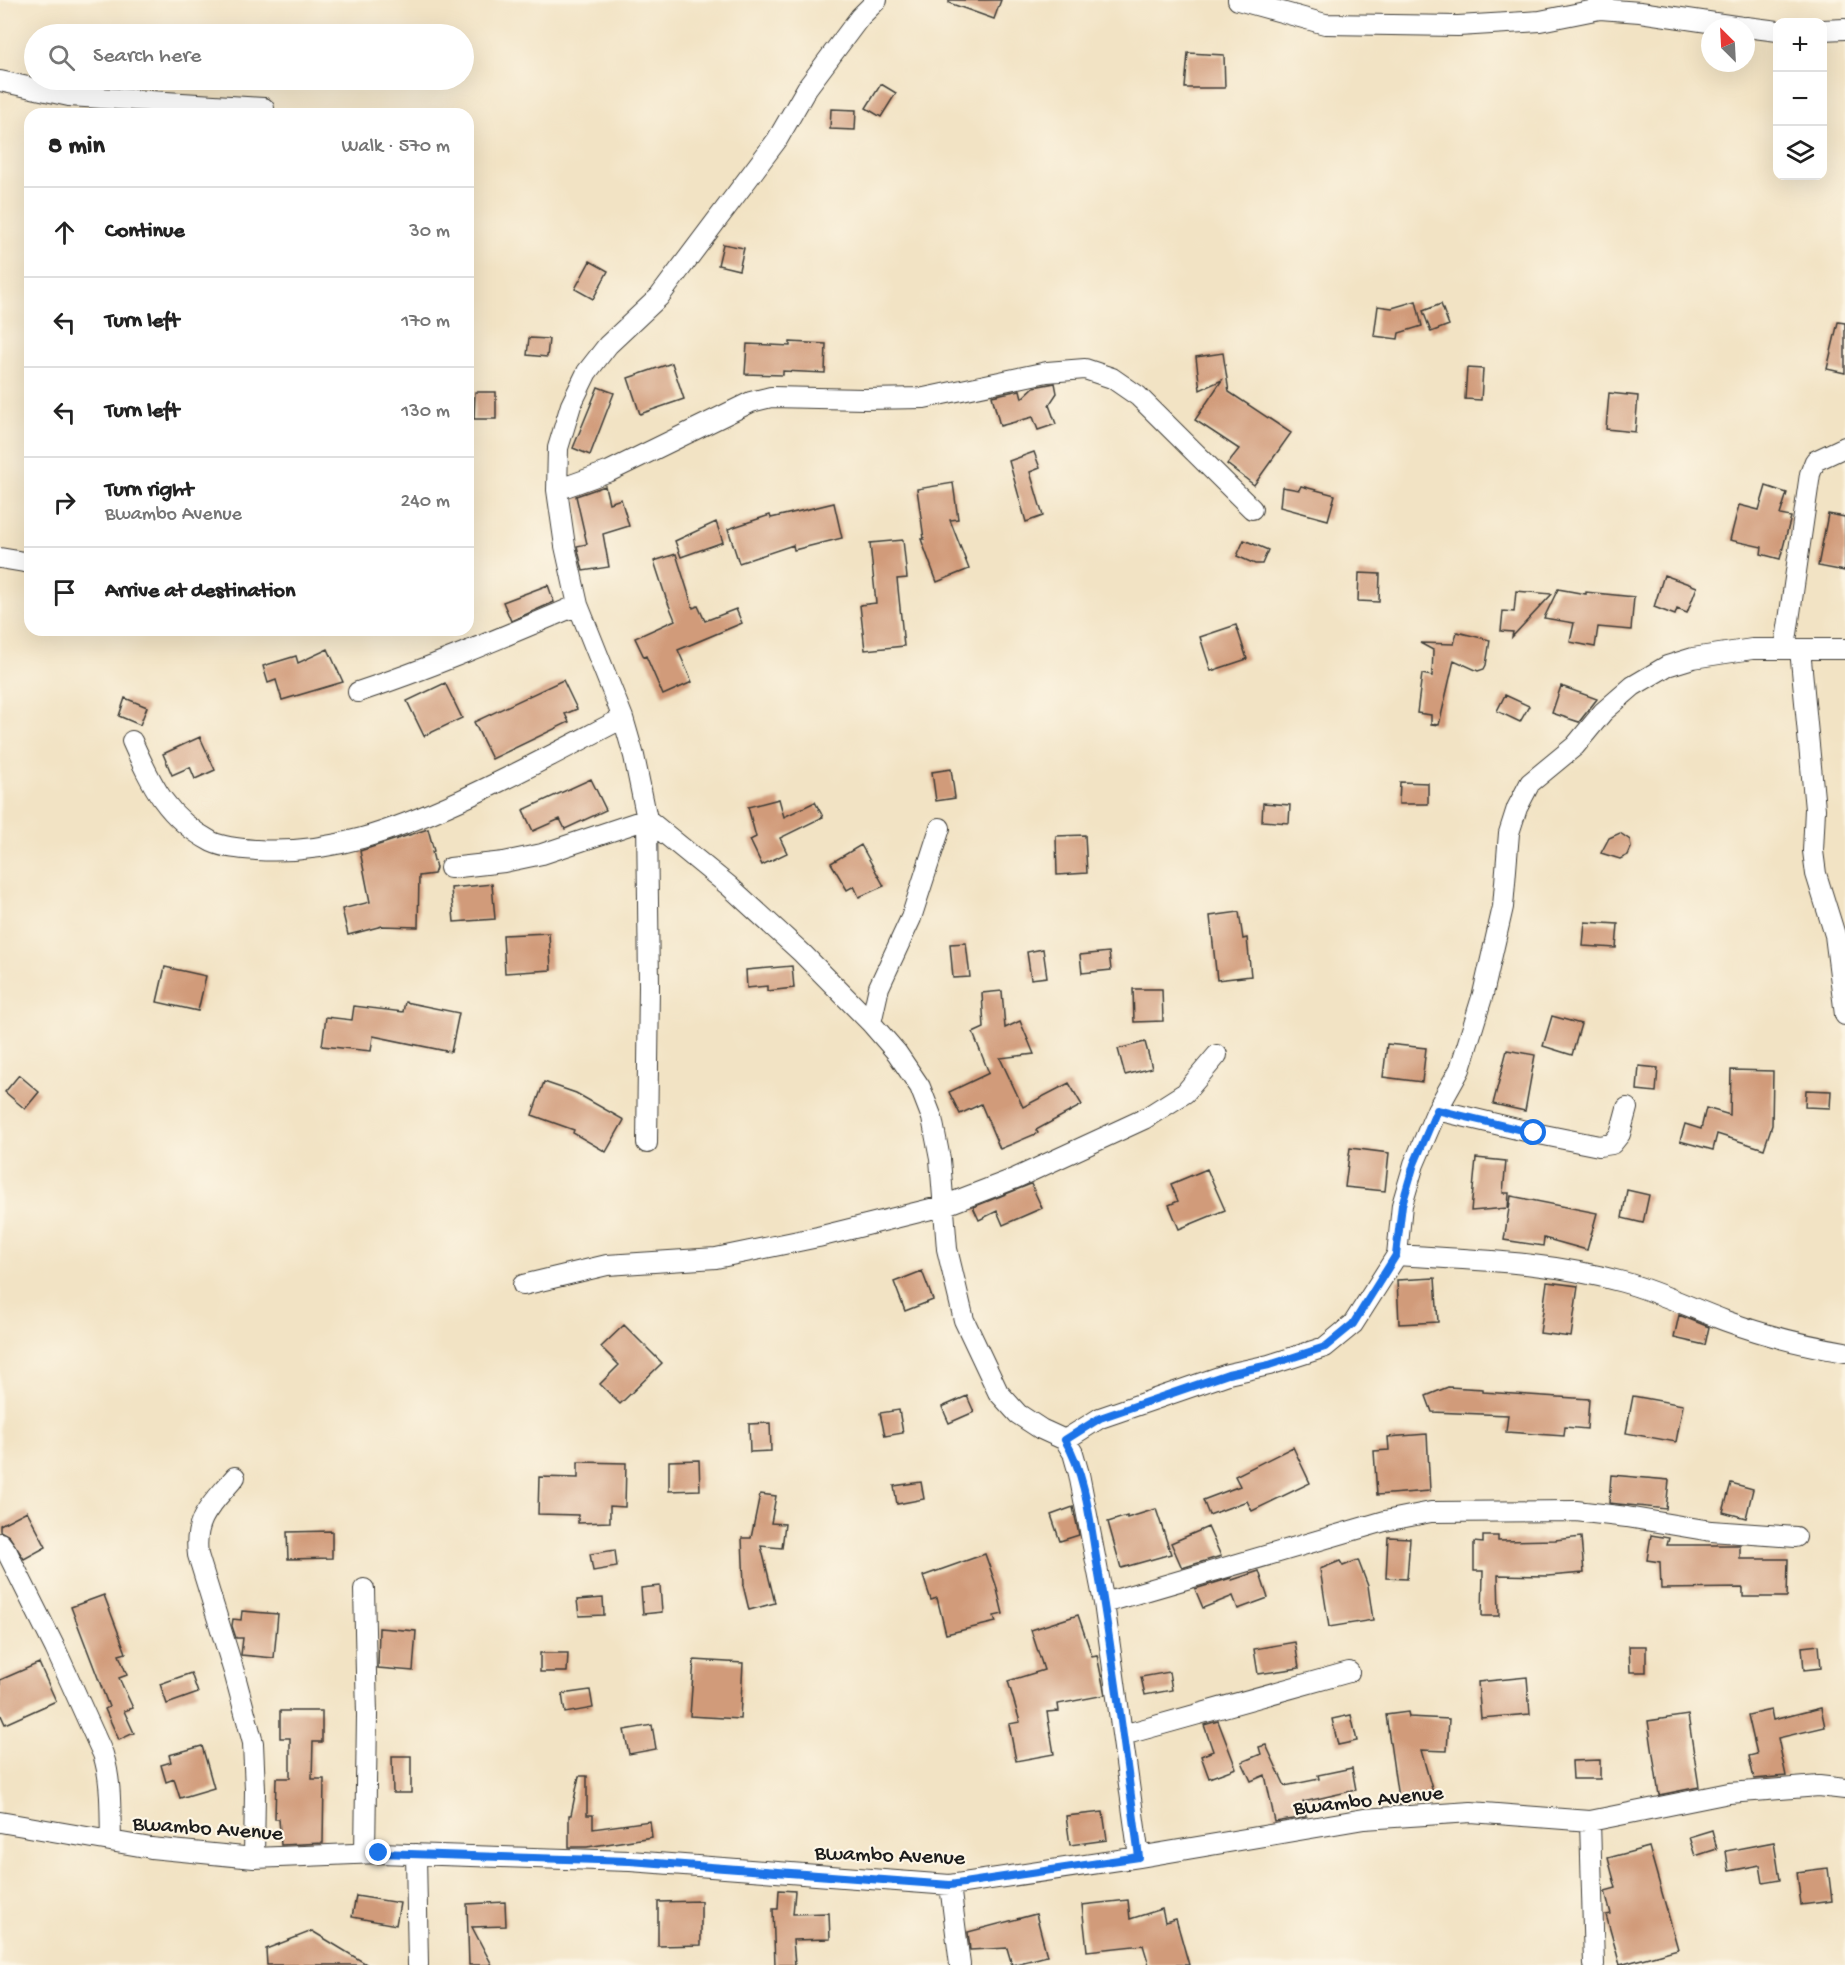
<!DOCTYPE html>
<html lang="en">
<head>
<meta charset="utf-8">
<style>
	body { margin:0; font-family:"Gochi Hand",sans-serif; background:#f2f2f2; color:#222 }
	.controls { position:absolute; right:18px; top:18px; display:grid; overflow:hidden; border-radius:12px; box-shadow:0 6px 24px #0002 }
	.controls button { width:54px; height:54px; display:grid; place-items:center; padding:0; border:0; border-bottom:2px solid #e0e0e0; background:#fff; color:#222; font:30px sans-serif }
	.compass { position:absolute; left:1701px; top:18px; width:54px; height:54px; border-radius:50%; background:#fff; box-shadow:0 6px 24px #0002; rotate:336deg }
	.stop { position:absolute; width:18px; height:18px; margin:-14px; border:4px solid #1a73e8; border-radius:50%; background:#fff }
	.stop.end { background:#1a73e8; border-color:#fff; box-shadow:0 2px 6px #0008 }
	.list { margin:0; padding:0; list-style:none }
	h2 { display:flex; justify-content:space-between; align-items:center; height:78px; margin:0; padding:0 24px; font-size:26px }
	h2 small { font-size:20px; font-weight:400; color:#767676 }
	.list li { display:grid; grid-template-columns:39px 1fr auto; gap:18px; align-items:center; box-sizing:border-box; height:90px; padding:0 24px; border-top:2px solid #e0e0e0 }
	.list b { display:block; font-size:22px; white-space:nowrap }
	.list p { margin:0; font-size:20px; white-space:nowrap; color:#767676 }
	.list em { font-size:20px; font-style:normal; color:#767676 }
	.icon { flex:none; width:33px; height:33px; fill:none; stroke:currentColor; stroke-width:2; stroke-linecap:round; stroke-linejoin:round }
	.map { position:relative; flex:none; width:1845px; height:1965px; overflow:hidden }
	.search { position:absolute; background:#fff; box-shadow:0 6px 24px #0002; left:24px; top:24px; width:450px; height:66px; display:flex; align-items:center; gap:15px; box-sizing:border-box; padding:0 21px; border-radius:33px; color:#767676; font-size:22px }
	.panel { position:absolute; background:#fff; box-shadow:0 6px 24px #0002; left:24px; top:108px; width:450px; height:528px; border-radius:18px }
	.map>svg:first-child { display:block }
</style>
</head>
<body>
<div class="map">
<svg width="1845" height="1965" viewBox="0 0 1845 1965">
	<rect width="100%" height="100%" fill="#fcf5e5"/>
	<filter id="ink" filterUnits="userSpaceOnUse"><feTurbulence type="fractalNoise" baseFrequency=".0167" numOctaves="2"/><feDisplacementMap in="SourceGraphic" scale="12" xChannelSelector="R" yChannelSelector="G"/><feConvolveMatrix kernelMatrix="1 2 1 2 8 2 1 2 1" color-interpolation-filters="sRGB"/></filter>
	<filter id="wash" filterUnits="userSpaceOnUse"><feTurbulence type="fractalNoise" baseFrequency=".008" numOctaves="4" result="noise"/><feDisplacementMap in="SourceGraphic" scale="24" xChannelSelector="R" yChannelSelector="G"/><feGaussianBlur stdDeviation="1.35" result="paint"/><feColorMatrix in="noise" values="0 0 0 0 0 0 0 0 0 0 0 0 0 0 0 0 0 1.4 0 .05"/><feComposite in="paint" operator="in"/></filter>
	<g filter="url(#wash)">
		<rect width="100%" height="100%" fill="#f2e3c4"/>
		<g id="blocks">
			<!-- building -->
			<path fill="#d19b7a" d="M949,0h52l-7,19 -45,-16z
				M1188,53l36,2 1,33h-40z
				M881,84l15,9 -15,24 -15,-9z
				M831,109l25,1 -1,20 -25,-1z
				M723,244l21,4 -5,22 -21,-5z
				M590,261l18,10 -15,28 -18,-10z
				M1416,301l6,25 -23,7 -1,6 -24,-3 4,-30 14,2z
				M1441,304l8,21 -18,7 -8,-21z
				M1838,322l7,1v50l-18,-4z
				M529,338l20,1 -2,18 -20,-2z
				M790,342l36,2 -1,29 -42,-2v4l-38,-1 2,-30 43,2z
				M1223,353l6,39 62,41 -37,52 -27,-21 12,-15 -44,-29 27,-40 -22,10 -4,-33z
				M672,363l12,36 -44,15 -12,-36z
				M1467,368l16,1 -2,31 -16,-1z
				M1055,383l2,10 -8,12 7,19 -18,6 -5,-13 -33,9 -8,-30 28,-6 2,8 12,-11z
				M598,387l16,6 -24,62 -17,-7z
				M475,392h21v27h-22z
				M1609,393l29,3 -3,36 -29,-3z
				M1034,452l6,16 -10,4 13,44 -17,6 -17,-61z
				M953,483l5,36 -8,1 19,49 -32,13 -16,-43h3l-7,-50z
				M605,486l4,17 12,-4 8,27 -26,8 6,33 -26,4 -6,-25 10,-2 -11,-48z
				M1301,486l34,9 -7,25 -48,-13 2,-20 17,3z
				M1766,486l21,7 -7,22 11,2 -11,42 -19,-5 1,-7 -32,-7 9,-35 20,5z
				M834,503l8,35 -48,12 -1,-5 -54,18 -11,-34 42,-14 1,3z
				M1828,514l17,3v54l-27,-5z
				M716,522l7,20 -42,15 -6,-16z
				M903,540l4,38 -10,1 7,67 -39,4 -5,-45 16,-2 -6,-60z
				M1244,540l24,10 -6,14h-7l-18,-8z
				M676,554l17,54 5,-2 7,15 31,-12 6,14 -64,27 14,32 -29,13 -17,-39 -2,1 -9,-19 40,-18 -9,-22 -12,-37z
				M1359,573l21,1 -1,28 -21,-1z
				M1664,575l33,12 -10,26 -10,-4 -2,6 -21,-8z
				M548,585l6,17 -43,19 -8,-19z
				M1558,589l28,5v-2l48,5 -3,33 -33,-3 -3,20 -25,-5 4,-19 -30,-5z
				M1516,591l36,3 -40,43 1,-5 -12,-1 2,-20 11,1z
				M1236,625l11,34 -36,12 -11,-34z
				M1457,632l33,8 -4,25 -2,4 -6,2 -24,-11 -15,65 -8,-1v-9l-14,-2 5,-39 10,2 1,-26 -13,-7 34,1z
				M328,649l15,33 -61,18 -6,-20 -8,3 -5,-17 33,-10 2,7z
				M563,680l14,29 -12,5 4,8 -77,37 -18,-37z
				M445,683l17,35 -38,18 -17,-35z
				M1561,686l36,13 -18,23 -27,-9z
				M1505,695l24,11 -9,16 -23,-11z
				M125,698l22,9 -7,18 -21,-9z
				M200,737l15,33 -20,9 -5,-12 -18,8 -9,-21z
				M951,769l4,29 -19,3 -4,-29z
				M591,779l15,31 -41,19 -5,-10 -27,12 -10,-21z
				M1400,782l28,1v21h-29z
				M779,799l5,18 31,-15 8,15 -43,21 7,15 -25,12 -12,-25 6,-3 -8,-30z
				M1263,803l27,2 -1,18 -27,-2z
				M428,829l6,22 -2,1 4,16 -2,6 -15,2 -1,51 -36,-1 -34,9 -6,-26 28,-7 -10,-51z
				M1620,833l10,7 1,8 -3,7 -8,4 -19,-6 8,-15z
				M1085,835l2,38 -30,2 -1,-39z
				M861,845l23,41 -25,11 -5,-11 -7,4 -16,-27z
				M492,884l3,35 -41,3 -3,-34z
				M1239,912l4,27 4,-1 4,38 -34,4 -7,-64z
				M1585,922l33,2 -2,24 -33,-2z
				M549,933l2,37 -46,3 -2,-38z
				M966,943l4,34 -17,1 -3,-34z
				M1043,949l4,28 -16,2 -4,-27z
				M1109,952l2,18 -29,3 -2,-18z
				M792,966l2,22 -27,3v-5l-20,2 -1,-18z
				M165,967l41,9 -8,35 -41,-9z
				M1133,989h29l1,32 -29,1z
				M1002,991l3,37 15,-7 14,33 -34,4 23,49 46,-24 13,22 -46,25 2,3 -38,16 -19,-45 -21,10 -11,-22 40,-19 -16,-40 11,-5 -2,-35z
				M405,1002l54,11 -8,39 -78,-16 -2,15 -49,-5 4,-29 26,3 2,-14 49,6z
				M1552,1016l29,8 -9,31 -29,-9z
				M1145,1042l7,26 -27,7 -7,-26z
				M1387,1044l39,4 -4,34 -39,-5z
				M1507,1050l28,5 -10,56 -32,-7z
				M1639,1066l19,2 -2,24 -19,-2z
				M1731,1070l42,1 -1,54 -8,24 -47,-15 -4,16 -33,-9 5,-17 16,5 5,-21 24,7z
				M19,1075l20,17 -14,17 -20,-17z
				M544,1082l32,11 48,27 -18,32 -33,-19 1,-3 -42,-15z
				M1806,1090l25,1 -1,17 -25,-1z
				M1350,1148l39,5 -4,38 -40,-4z
				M1476,1158l30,3 -3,32h6l-1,15 -37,3z
				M1207,1169l18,41 -46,19 -10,-24 9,-4 -7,-17z
				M1031,1184l11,24 -39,17 -6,-14 -18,9 -6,-13z
				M1627,1190l22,5 -6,28 -21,-5z
				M1511,1196l86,17 -10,37 -43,-12 -1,8 -39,-6z
				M922,1271l11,29 -28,11 -11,-29z
				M1435,1278l3,44 -39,2 -2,-44z
				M1547,1282l31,4 -7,51 -31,-4z
				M1679,1315l30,12 -4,18 -31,-7z
				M624,1325l38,38 -42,41 -20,-20 19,-19 -18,-18z
				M1448,1387l35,2v3l106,7 -2,30 -22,-2 -1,9 -58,-4 2,-17 -76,-3 -6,-16z
				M967,1396l7,16 -25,11 -7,-16z
				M1633,1396l50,9 -7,37 -50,-9z
				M899,1410l4,23 -18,3 -5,-23z
				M770,1423l1,28 -21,1 -1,-28z
				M1427,1434l3,57 -53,4 -3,-44 15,-1 -1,-13z
				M1293,1447l17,36 -58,28 -5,-10 -38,14 -6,-15 37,-14 -5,-10z
				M699,1460l1,30 -31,1v-30z
				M578,1462l48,1 -1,44 -15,-1v16l-32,1v-8l-40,-1 1,-37 39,1z
				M1611,1475l58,5 -3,29 -57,-6z
				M921,1482l3,17 -27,5 -3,-18z
				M1731,1483l22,6 -7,29 -23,-6z
				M760,1494l16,2 -5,27 14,1 -3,24 -21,-2 14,57 -26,7 -6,-25h1l-2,-47h9z
				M1073,1507l6,28 -19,6 -9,-26z
				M1156,1509l15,45 -50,14 -13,-46 19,-6v2z
				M27,1511l19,36 -22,12 -15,-23 -9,-5v-6z
				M1208,1527l13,29 -39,12 -11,-25z
				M332,1531v27l-44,1 -1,-27z
				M1651,1535l18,3 -2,7h73v14h48l-1,38h-44v-9l-82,1 -1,-27 -13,-2z
				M1483,1536h15v5l57,-1 26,-3 3,36 -36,3 -50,-1 1,41h-17l1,-45h-9v-29l9,1z
				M1388,1537l22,1 -3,41 -21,-1z
				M615,1550l2,17 -24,4 -3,-17z
				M985,1554l11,31 7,29 -9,2 2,6 -50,12 -9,-36 -6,2 -8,-24z
				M1358,1560l10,26 5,34 -44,7 -9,-58 20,-8 3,5z
				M1259,1571l9,27 -30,11 -5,-13 -30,12 -8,-19 36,-11 1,2z
				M660,1586l2,26 -19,2 -2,-26z
				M104,1595l22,58 -7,2 8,20 -8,3 14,30 -9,3 10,22 -15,7 -14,-31 4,-2 -38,-100z
				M603,1598l1,17 -25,1 -2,-16z
				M242,1611l36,3 -4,44 -33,-3 2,-17h-7l-4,-12 1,-7 8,1z
				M1078,1615l14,41 5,-1 8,40 -47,9 1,7 -12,1 7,42 -38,7 -7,-37 11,-2 -12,-41 36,-11 -13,-40z
				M379,1628l37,3 -3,40 -35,-3z
				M1295,1642l4,26 -41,6 -4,-25z
				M1819,1645l2,23 -17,2 -2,-23z
				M1629,1646h17v26h-16z
				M540,1653h28l-1,19h-27z
				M694,1660l49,3 -3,56 -50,-3z
				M39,1663l17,38 -51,23 -5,-11v-33z
				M1169,1672l3,18 -27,5 -4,-18z
				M191,1673l7,20 -31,11 -7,-20z
				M1527,1677l3,37 -49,4 -3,-36z
				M590,1690l3,18 -28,5 -3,-19z
				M1821,1708l4,19 -47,11 8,38 -32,3 -5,-23 8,-2 -9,-39 23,-5 2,10z
				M280,1711h42v31h-9l-1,37h12l-1,64 -42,2 -2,-26h-4l1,-41h14v-40h-10z
				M1408,1712l1,5 40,2 -2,32 -26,-1 13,46 -35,9 -13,-90z
				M1351,1715l6,26 -19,4 -6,-26z
				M1688,1715l11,72 -40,8 -11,-74z
				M1218,1721l18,47 -27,10 -8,-22 12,-5 -9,-26z
				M652,1725l4,24 -27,5 -5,-24z
				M1266,1745l19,41 34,-7 -1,-4 34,-7 4,22 -53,12 3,15 -31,5 -10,-47 -14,6 -9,-19 19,-8 -2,-7z
				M202,1746l12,42 -34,10 -6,-19 -8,3 -5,-17 10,-3 -2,-7z
				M392,1756h19v37h-18z
				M1600,1760v19h-27l-1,-18z
				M579,1776h8v39h6v14l57,-8 2,16 -65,10h-18v-32h2z
				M1103,1812l4,28 -37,5 -4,-29z
				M1712,1830l5,19 -22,7 -6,-19z
				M1774,1842l6,38 -17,3 -3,-18 -31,6 -3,-20z
				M1649,1847l29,102 -58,16 -14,-50 5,-1 -6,-23 11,-3 -8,-30z
				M1828,1868l4,33 -31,4 -4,-33z
				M779,1890l16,1 -2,23 36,-1 1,26 -37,1 2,25h-20l-2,-56h5z
				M356,1896l44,7 -4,22 -44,-8z
				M1128,1900l2,19 32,-10 3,13 11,-3 13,46h-40l-6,-20 -56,6 -5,-46z
				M701,1901v44l-43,1v-44z
				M505,1902l1,24 -34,1 20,38h-23l-2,-61z
				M1036,1914l11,42 -35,9 -5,-17 -37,2 -2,-18z
				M312,1931l56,34h-101l-1,-16z"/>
		</g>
	</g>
	<g filter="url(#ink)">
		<use href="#blocks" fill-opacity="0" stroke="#3c3a35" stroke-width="1.5"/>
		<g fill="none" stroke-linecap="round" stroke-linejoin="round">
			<!-- minor casing -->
			<g stroke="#3c3a35" stroke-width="22">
				<path id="minor" d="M1238,0l87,24 133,2 82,-5 60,-12 40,3 102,15
					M1746,27l32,4
					M1822,30l23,-1
					M0,81l69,15 195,12
					M557,490l53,-19 141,-69 20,-5 93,2 60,-1 123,-26 38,-3 27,9 26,18 114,113
					M0,558l30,5
					M1785,648l25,-174 5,-13 30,-14
					M1800,649l15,160 -2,42 3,23 19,61 10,80
					M358,692c75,-25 147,-56 220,-87
					M132,741c20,45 35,77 80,101 13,6 30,7 44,8 74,5 139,-20 205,-50 55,-25 108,-54 162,-82
					M450,868l54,-6 38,-8 105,-35 82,67 73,67 69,70 26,30 23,34 12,31 8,41 7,90 17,71 34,72 20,22 23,15 24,11 8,13 6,21 25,129 35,254
					M871,1023l8,-36 32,-69 29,-90
					M1437,1110l97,23 65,13 13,-2 8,-10 7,-26
					M647,1143l2,-157 -2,-167 -13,-63 -11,-38 -45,-113 -13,-59 -8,-56 1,-42 13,-43 16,-33 21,-27 51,-48 118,-157 30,-52 53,-71 17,-17
					M1397,1255c77,5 150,6 226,27 36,10 68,26 103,39 38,14 78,24 119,31
					M523,1285l84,-20 109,-7 102,-21 125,-31 73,-28 128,-59 41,-26 32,-38
					M1065,1440l35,-22 128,-44 41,-9 56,-18 28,-23 44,-69 5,-50 12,-41 23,-54 23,-41 23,-75 20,-87 6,-74 8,-25 13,-25 45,-37 28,-34 30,-26 34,-20 26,-8 59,-9h93
					M235,1477c-22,27 -42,40 -37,78l36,117 19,71 2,47 -1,68
					M0,1543l7,9 48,96 48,106c9,28 7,58 8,87
					M364,1589l3,126 -2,138
					M1104,1603l281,-82 46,-9 145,-1 51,6 84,14 85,6
					M1123,1735l226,-63
					M1590,1821l4,144
					M0,1822l151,26 103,10 125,-5 251,8 320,24 189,-28 225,-38 107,-7 119,9 139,-28 90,-7 26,3
					M416,1854l2,111
					M950,1885l10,80"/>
			</g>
			<!-- minor -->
			<use href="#minor" stroke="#fff" stroke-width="20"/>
		</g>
	</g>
	<g fill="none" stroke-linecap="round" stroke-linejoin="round" filter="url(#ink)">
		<!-- route -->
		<path stroke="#1a73e8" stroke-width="8" d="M379,1853l251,8 320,24 189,-28c-13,-98 -25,-197 -42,-294 -7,-41 -11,-88 -32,-123l35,-22 128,-44 41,-9 56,-18 28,-23 43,-69 6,-50 12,-41 23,-54 97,23"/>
	</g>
	<g text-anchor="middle" stroke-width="4.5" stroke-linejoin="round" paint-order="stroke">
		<!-- street labels -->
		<g font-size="22" fill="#1c1c1c" stroke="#fcf5e5">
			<text transform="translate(1368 1798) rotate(-6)" y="8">Bwambo Avenue</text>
			<text transform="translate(208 1826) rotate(4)" y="8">Bwambo Avenue</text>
			<text transform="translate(890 1853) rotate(2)" y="8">Bwambo Avenue</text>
		</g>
	</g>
</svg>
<div class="controls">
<button>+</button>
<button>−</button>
<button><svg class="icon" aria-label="layers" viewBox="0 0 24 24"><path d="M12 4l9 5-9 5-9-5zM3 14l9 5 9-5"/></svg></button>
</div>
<svg class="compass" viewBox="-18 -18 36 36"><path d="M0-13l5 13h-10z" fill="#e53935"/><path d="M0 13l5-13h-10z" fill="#767676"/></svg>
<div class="stop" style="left:1534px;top:1133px"></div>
<div class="stop end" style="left:379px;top:1853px"></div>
<div class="search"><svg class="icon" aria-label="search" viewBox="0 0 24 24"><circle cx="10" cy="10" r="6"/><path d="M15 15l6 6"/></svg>Search here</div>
<section class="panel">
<h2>8 min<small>Walk · 570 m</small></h2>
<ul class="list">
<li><svg class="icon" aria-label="ahead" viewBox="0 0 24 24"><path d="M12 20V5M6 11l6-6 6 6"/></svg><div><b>Continue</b></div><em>30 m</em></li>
<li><svg class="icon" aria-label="left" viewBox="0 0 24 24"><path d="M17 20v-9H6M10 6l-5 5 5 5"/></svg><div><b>Turn left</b></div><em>170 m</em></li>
<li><svg class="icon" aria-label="left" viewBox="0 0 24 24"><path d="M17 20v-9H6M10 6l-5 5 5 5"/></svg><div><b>Turn left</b></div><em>130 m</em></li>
<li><svg class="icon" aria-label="right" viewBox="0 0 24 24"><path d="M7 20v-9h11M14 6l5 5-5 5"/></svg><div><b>Turn right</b><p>Bwambo Avenue</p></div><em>240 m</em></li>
<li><svg class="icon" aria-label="arrive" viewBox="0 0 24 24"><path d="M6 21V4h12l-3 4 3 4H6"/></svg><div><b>Arrive at destination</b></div></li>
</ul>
</section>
</div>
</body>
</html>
